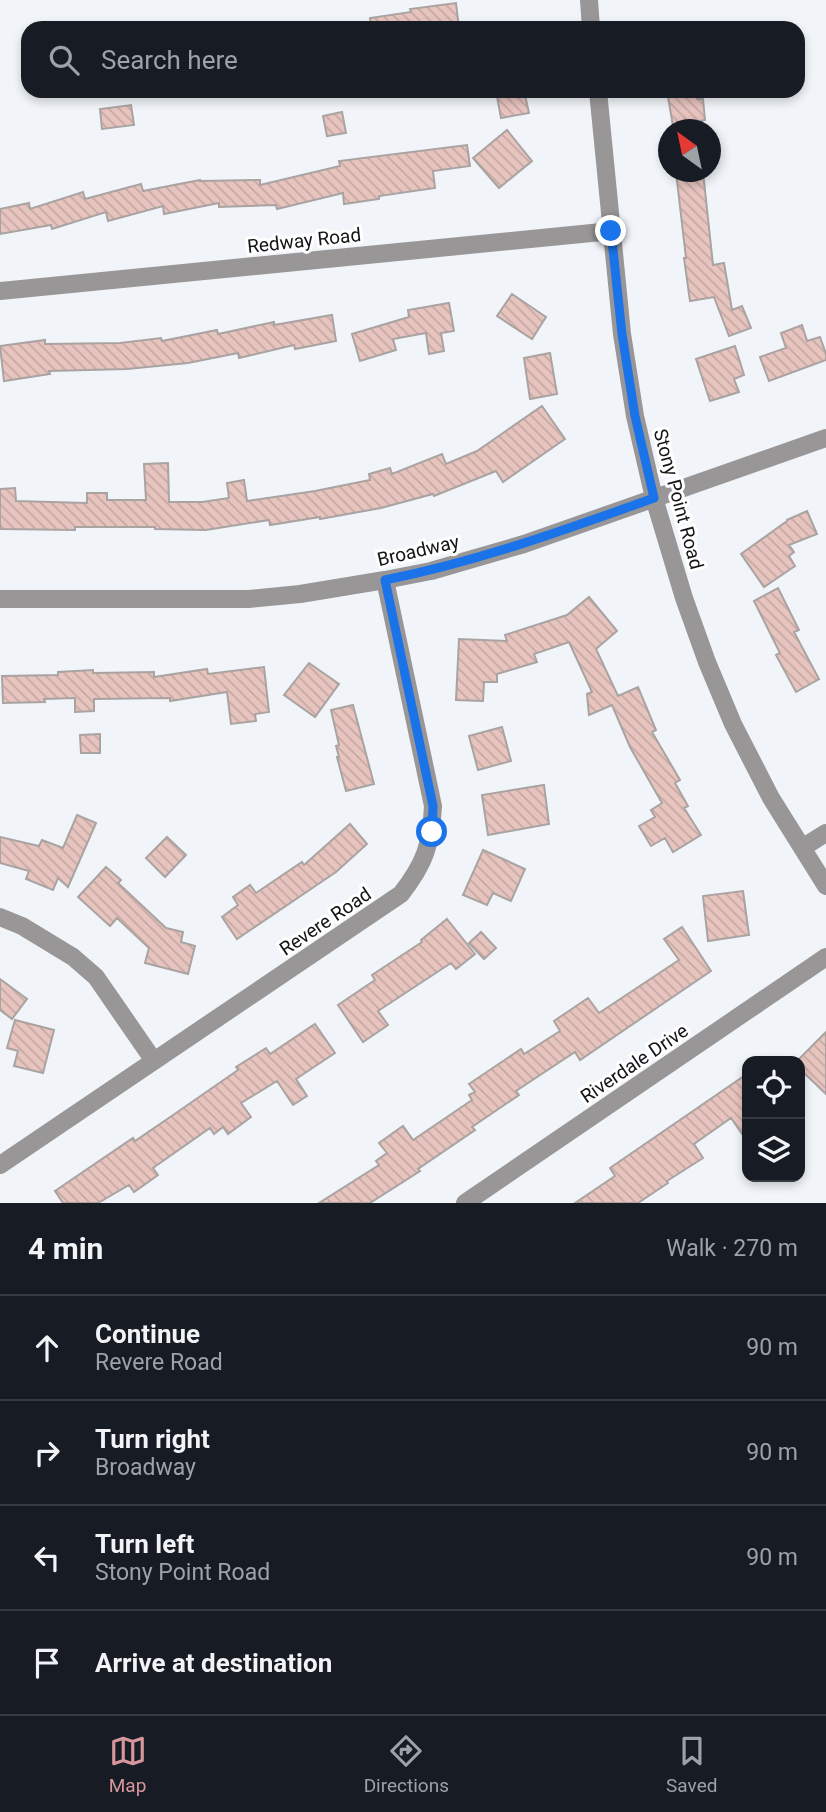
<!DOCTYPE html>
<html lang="en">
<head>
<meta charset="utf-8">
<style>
	body { margin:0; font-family:Roboto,sans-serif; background:#20242c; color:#f1f3f6 }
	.controls { position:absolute; right:21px; bottom:21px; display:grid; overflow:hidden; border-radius:14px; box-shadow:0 4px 10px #0003 }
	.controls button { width:63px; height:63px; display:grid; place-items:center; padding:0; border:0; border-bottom:2px solid #363941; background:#171b24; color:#f1f3f6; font:35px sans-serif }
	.compass { position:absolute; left:658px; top:119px; width:63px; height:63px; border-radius:50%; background:#171b24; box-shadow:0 4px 10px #0003; rotate:327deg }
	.stop { position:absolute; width:21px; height:21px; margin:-16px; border:5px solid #1a73e8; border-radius:50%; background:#fff }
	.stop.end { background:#1a73e8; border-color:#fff; box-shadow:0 2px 7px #0008 }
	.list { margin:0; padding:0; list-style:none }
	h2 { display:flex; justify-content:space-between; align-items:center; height:91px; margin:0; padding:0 28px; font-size:30px }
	h2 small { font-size:23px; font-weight:400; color:#9ea1a6 }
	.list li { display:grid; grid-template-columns:46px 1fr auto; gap:21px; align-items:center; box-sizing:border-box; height:105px; padding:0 28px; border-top:2px solid #363941 }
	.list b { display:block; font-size:26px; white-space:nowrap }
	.list p { margin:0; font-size:23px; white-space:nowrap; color:#9ea1a6 }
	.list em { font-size:23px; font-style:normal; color:#9ea1a6 }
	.icon { flex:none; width:38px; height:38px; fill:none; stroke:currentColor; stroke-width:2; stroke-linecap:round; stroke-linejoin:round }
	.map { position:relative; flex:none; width:826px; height:1203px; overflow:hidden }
	.search { position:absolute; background:#171b24; box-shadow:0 4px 10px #0003; left:21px; right:21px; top:21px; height:77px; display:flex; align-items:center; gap:18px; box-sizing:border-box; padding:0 24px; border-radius:21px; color:#9ea1a6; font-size:26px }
	.sheet { height:511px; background:#171b24 }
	nav { display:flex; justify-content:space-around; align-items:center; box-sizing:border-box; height:98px; border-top:2px solid #363941; background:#171b24; font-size:19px; color:#9ea1a6 }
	nav a { display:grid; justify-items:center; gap:4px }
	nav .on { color:#d6969b }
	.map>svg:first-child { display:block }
</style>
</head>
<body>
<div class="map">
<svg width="826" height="1203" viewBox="0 0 826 1203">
	<defs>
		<pattern id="building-back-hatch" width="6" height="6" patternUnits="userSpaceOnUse" patternTransform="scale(1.75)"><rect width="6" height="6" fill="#e8c4bf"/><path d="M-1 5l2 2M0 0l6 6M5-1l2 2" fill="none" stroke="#c6a8a3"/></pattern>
	</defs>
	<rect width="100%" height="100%" fill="#f1f5f9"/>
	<!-- building -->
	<path fill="url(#building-back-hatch)" stroke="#a9a3a2" stroke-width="2" d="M456,3l3,25h-88l-1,-10 41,-6 -1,-3z
		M496,91h28l5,22 -28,5z
		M667,91h28l2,8h6l2,21 -32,6z
		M131,105l3,20 -32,4 -2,-20z
		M342,112l4,21 -19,3 -4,-20z
		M507,130l25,31 -33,27 -26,-30z
		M467,145l3,21 -37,5 2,17 -56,8v3l-35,5 -1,-11 -66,16 -1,-4 -57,2v-4l-55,11 -1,-8 -55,15 -2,-9 -54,17 -1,-4 -51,9v-25l29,-6 1,6 53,-17 2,7 56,-15 2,7 57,-11v1l60,-1v5l80,-19 -1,-5z
		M676,172h27l10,93 11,-2 8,47 10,-4 9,22 -22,8 -15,-39 -24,4 -6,-43h2z
		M512,294l34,23 -14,22 -35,-23z
		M449,303l5,28 -13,2 3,18 -15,3 -3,-21 -33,6 3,11 -36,11 -8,-27 57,-17 -1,-7z
		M332,315l4,26 -41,8 -1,-4 -55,13 -1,-5 -50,10 -61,6 -78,2 1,3 -46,7 -4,-35 45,-6v4l75,-1 41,-5 1,3 55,-11 1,4 56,-12v3z
		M802,325l5,16 13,-4 6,17v6l-57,21 -9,-24 26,-9 -5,-15z
		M735,346l9,29 -10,4 5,13 -29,9 -14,-42z
		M550,353l7,41 -27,5 -6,-41z
		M542,406l23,33 -62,43 -7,-11 -62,25 -1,-2 -52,14 -61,11v-2l-50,8 -1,-5 -63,10 -51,-1v-2h-80v3l-75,-1v-40l15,-1 1,13 71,2v-10h20v7h39l-2,-36 24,-1 1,39h33l27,-4 -2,-15 17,-3 3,21 68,-10 55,-11 -1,-6 21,-6 2,6 50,-20 4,10 31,-13z
		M807,511l10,23 -28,11 5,7 -5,4 6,10 -31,21 -23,-33 46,-33v-1z
		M778,588l21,42 -5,2 25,47 -23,13 -20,-37 4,-2 -26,-52z
		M589,597l28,34 -21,18 22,47 20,-9 18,43 -4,2 28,48 -5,3 13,23 -4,2 17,27 -28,17 -8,-14 -14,8 -12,-20 16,-9 -4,-7 11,-7 -32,-56 -18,-42 -23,10 -2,-21 5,-2 -23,-50 -35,12 3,8 -40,12v8h-13l-1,19 -27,-1 3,-61 48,2 -2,-6 62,-20z
		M309,663l30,21 -24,33 -31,-22z
		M264,667l5,45 -14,2 1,7 -25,3 -4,-32 -57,9v-3l-76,1v12l-19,1v-14l-31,1 1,3 -42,1 -1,-27 56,-1v-3l35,-2v3l61,-1v5l53,-8 1,5z
		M353,705l21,79 -28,7 -9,-34h2l-3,-11 3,-1 -8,-35z
		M502,727l9,34 -33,9 -9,-34z
		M100,734v19h-19l-1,-18z
		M544,785l5,39 -61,11 -6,-40z
		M77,815l19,8 -28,64 -10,-9 -5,12 -27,-11 3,-8 -29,-8v-26l39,9 3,-6 21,8z
		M350,824l17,20 -31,28 -99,67 -15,-22 16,-12 -5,-8 17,-12 6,8 46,-31 2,3z
		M167,837l19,18 -21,22 -19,-19z
		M483,850l42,19 -14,32 -18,-8 -6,12 -24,-10z
		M106,867l15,13 -3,3 48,45 17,4 -2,10 14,4 -7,28 -43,-11 4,-15 -32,-30 -7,8 -32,-29z
		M743,891l6,44 -41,6 -5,-45z
		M447,919l28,35 -19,15 -5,-6 -73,48 10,14 -25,17 -25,-37 37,-25 -3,-5 50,-33 -1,-2z
		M682,927l29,44 -131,89 -5,-8 -59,39 3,4 -47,32 3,3 -57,39 2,2 -50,32h-51l60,-38 -3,-4 11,-8 -8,-10 24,-17 10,14 59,-40 -3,-5 6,-3 -6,-8 52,-35 3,5 36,-23 -6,-10 34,-23 11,15 80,-53 -15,-21z
		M481,932l15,16 -12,11 -15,-16z
		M0,979l27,20 -15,20 -12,-9z
		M15,1020l39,10 -11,43 -29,-7 4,-15 -11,-3z
		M315,1024l20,29 -39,26 11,17 -14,9 -16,-24 -36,22 10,14 -23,17 -5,-7 -9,7 -4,-6 -57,40 5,7 -24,17 -5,-7 -31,18h-35l-8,-12 78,-53 2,3 41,-28 62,-43 -2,-3 30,-19 4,6z
		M826,1032v62l-26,-25v-8h-3z
		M747,1074v67l-16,-23 -37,26 9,14 -36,23 1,2 -30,20h-63l40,-27 -5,-8z"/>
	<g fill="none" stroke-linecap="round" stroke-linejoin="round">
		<!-- minor -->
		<path stroke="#999697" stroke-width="18" d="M589,0l2,28
			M598,91l24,243 13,82 19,82 30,100 23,64 26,62 38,74 55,88
			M0,291l612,-60
			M802,848l24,-15
			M0,917l22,9 51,31 23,20 58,84
			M0,1165l401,-271c24,-31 30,-49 32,-88l-48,-226
			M465,1203l361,-246"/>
		<!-- tertiary -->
		<path stroke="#999697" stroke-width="18" d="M0,599h249l51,-5 85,-14 46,-9 93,-27 302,-106"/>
	</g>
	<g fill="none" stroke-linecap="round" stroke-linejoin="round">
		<!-- route -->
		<path stroke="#1a73e8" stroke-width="9" d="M432,832l1,-26 -48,-226c94,-19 180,-50 269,-82l-19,-82 -13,-82 -11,-103"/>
	</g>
	<g text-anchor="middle" stroke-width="6" stroke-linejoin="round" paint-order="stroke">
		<!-- street labels -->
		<g font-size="19" fill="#131416" stroke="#fff">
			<text transform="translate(304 240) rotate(-6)" y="7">Redway Road</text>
			<text transform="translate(679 499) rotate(75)" y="7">Stony Point Road</text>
			<text transform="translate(418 550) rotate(-13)" y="7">Broadway</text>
			<text transform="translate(325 921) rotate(-34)" y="7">Revere Road</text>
			<text transform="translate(634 1063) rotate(-34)" y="7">Riverdale Drive</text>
		</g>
	</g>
</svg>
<div class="controls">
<button><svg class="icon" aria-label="locate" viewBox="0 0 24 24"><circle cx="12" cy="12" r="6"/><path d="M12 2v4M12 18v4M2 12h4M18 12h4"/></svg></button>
<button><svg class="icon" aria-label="layers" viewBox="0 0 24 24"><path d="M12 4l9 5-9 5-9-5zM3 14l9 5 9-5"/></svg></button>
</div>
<svg class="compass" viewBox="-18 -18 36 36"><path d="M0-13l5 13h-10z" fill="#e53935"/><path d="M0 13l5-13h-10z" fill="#9ea1a6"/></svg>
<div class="stop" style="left:432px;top:832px"></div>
<div class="stop end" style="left:611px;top:231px"></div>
<div class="search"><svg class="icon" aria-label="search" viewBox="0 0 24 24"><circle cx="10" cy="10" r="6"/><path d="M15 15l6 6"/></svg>Search here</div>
</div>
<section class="sheet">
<h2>4 min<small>Walk · 270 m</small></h2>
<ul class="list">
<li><svg class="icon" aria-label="ahead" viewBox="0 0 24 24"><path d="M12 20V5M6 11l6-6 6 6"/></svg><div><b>Continue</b><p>Revere Road</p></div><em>90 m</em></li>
<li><svg class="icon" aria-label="right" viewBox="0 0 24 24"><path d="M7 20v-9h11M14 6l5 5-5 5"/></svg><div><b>Turn right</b><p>Broadway</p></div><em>90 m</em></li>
<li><svg class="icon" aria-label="left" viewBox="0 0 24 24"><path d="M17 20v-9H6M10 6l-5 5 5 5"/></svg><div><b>Turn left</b><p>Stony Point Road</p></div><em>90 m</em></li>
<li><svg class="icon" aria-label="arrive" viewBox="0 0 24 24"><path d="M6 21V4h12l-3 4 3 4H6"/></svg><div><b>Arrive at destination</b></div></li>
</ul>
</section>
<nav>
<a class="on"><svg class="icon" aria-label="map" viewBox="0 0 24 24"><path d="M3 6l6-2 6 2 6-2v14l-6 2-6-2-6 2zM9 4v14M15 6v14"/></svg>Map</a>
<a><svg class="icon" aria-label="directions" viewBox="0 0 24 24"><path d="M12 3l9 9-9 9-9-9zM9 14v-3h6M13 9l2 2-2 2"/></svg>Directions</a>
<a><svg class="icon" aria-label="saved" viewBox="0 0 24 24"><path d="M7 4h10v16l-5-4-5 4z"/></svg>Saved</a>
</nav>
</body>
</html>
